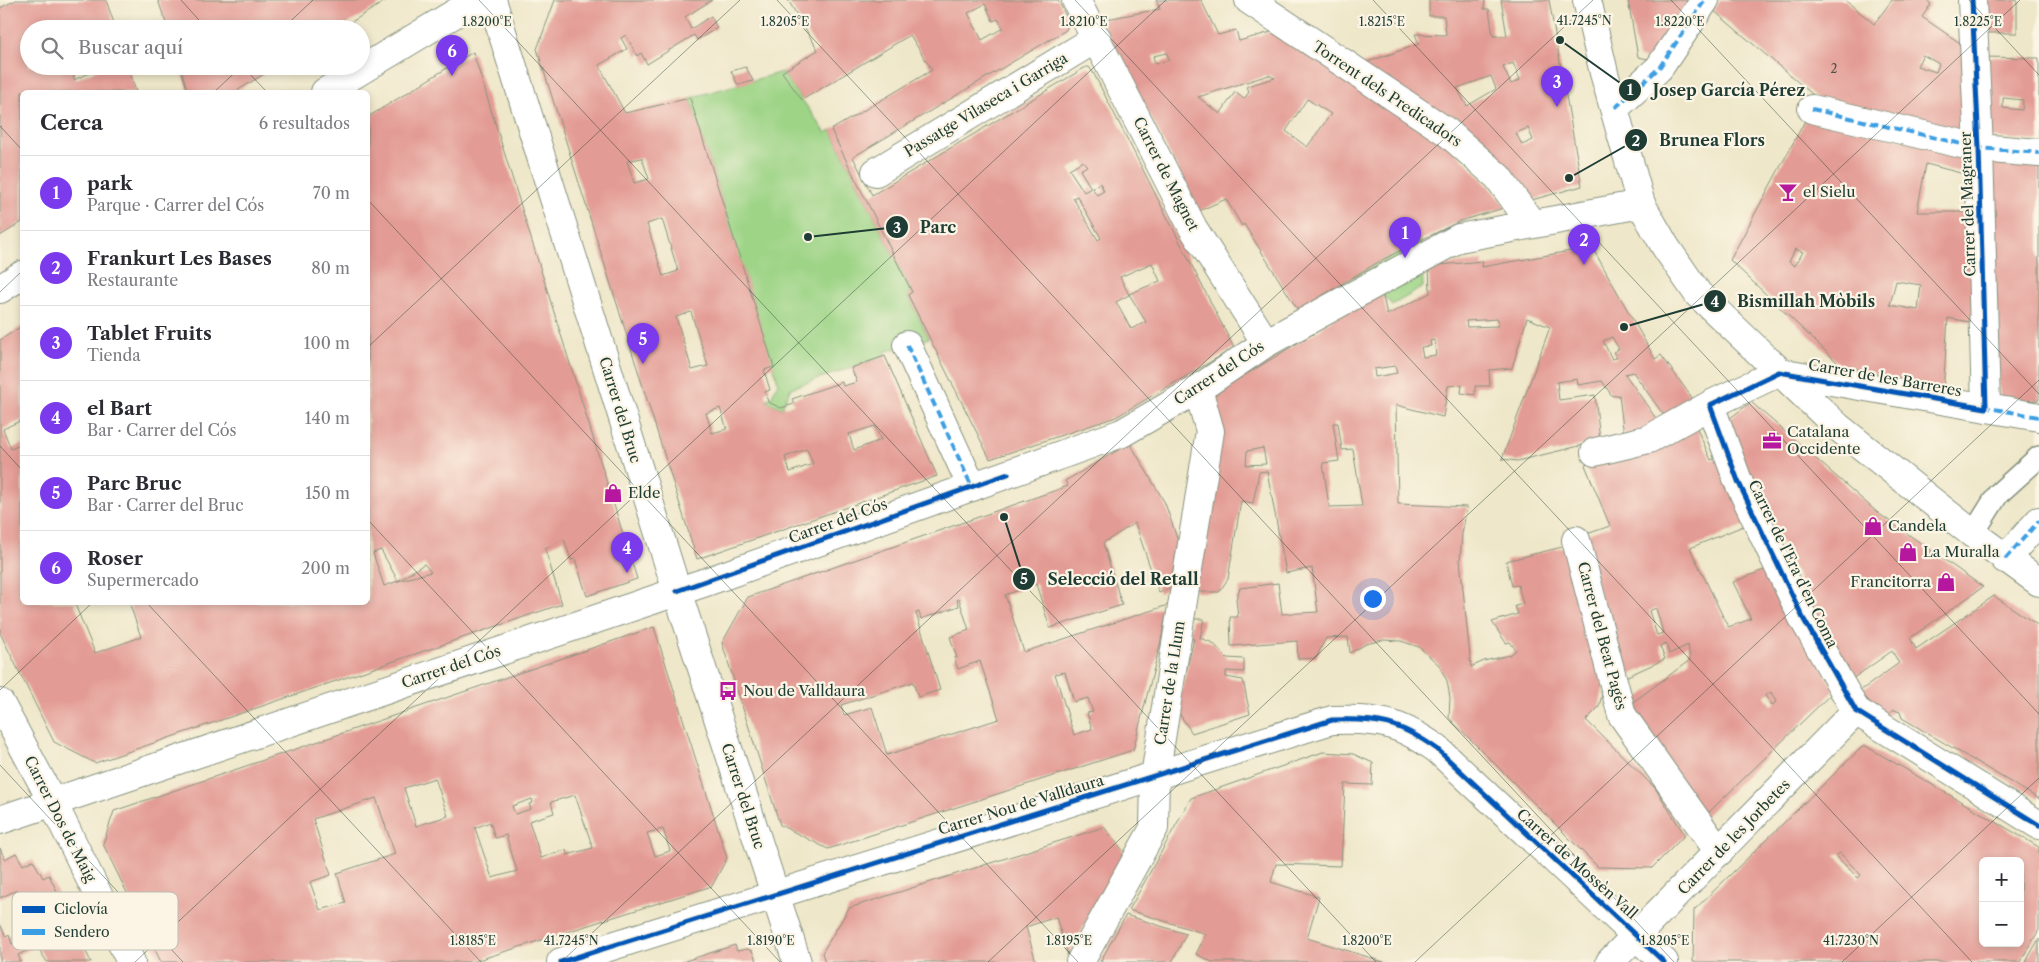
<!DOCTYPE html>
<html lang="es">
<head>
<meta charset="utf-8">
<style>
	body { margin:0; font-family:"Libre Caslon Text",serif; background:#f2f2f3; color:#2b2b33 }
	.controls { position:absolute; right:15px; bottom:15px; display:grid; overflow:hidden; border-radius:8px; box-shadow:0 2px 8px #0003 }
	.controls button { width:45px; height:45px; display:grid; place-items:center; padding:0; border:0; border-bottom:1px solid #e1e1e2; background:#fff; color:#2b2b33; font:25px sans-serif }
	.you { position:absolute; left:1372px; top:598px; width:18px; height:18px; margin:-12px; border:4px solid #fff; border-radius:50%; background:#1a73e8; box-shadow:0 0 0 8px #1a73e833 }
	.badge { display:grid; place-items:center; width:32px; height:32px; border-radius:50%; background:#7c3aed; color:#fff; font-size:16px; font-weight:700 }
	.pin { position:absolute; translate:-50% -41px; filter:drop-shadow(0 1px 2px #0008) }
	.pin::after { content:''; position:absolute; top:26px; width:18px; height:15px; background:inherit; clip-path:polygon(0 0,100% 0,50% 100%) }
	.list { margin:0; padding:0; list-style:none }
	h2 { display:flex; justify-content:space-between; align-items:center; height:65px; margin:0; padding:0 20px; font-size:21px }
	h2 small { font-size:16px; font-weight:400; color:#7c7c81 }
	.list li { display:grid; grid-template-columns:32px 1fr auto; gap:15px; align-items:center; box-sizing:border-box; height:75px; padding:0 20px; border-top:1px solid #e1e1e2 }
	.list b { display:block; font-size:19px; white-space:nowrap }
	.list p { margin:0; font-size:16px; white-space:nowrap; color:#7c7c81 }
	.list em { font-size:16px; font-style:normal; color:#7c7c81 }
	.icon { flex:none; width:28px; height:28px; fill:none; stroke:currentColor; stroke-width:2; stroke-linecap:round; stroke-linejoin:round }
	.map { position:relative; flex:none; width:2039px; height:962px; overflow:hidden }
	.search { position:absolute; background:#fff; box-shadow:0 2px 8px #0003; left:20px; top:20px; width:350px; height:55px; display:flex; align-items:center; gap:12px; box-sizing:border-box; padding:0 18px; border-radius:28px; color:#7c7c81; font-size:19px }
	.panel { position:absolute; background:#fff; box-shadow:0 2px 8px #0003; left:20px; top:90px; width:350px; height:515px; border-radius:8px }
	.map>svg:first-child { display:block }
</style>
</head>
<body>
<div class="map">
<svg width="2039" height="962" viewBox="0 0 2039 962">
	<rect width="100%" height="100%" fill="#fcf5e5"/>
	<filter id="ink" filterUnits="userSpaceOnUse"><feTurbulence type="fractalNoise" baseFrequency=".02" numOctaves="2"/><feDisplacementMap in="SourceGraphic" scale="10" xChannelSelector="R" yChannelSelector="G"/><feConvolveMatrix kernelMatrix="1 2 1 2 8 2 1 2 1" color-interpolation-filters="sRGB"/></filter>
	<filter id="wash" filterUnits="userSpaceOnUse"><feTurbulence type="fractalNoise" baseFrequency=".0096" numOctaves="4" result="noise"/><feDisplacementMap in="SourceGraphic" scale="20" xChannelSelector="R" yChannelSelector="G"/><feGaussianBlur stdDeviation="1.12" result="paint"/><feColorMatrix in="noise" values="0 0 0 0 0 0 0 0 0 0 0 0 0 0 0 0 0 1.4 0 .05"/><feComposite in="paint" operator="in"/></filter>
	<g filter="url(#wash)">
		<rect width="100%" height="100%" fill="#eee7c9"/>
		<!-- green -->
		<path fill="#9dd486" stroke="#5e885d" d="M782,72l44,61 5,-3 81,162 -4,3 21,43 -45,14 1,4 -94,32 -8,16 1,3 -3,1 -13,-6 -1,-3 4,-1 7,-16 -88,-284z
			M1421,240l2,47 -31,18 -19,-20 -19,-8z"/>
		<g id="blocks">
			<!-- building -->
			<path fill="#e39c95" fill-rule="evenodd" d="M16,0h90l10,29h-87v37h45v14l31,-14h23l8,26h-114v130l-22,14v-228z
				M158,0h229l-47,29h-172z
				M555,0h157l-27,17 6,12 20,-13 6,12 -20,12 -3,-5 -47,29 -6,-11 -4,3 -11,-21 -5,3 6,11 -28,16 26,48 65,-15 84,269 -10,3 6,20 -5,2 3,10 13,6 13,-4 -2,-5 50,-17 1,4 14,-4 -6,-14 34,-12 52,120 -240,83 -160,-510zM642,158l7,21 -15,4 -7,-22zM662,219l16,52 -15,5 -16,-52zM691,312l17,54 -16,4 -16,-53zM720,408l7,21 -15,4 -6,-20zM875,426l6,14 -27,10 -5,-16zM807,449l6,15 -23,8 -5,-15z
				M788,0h270l11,22 -3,8 -213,127 19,38 214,-128h3l5,7 140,274 -118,69 -126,42 -82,-164 4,-3 -81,-162 101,-60 -22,-35 -108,65 -20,-28 36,-22zM985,4l8,17 5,-2 5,9 -21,12 -14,-27zM1083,161l4,5 -7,4 11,18 -7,4 -15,-23zM1100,183l4,8 -7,4 -5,-7zM1077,196l24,42 -3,2 -25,-42zM1152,263l8,18 -31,13 17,28 -15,7 -15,-27 13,-7 -9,-18z
				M1156,0h45l17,35 18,-5 3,11 32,-9 33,16 146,97 57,62 -47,14 -39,19 -41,21 -82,49 -54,-86 -2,2 -16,-27 -27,12 -98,-191 59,-11zM1167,53l2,7 -14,4 -2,-8zM1269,75l6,3 -28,8 2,6 -5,7 -9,-7 -15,22 -22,-17zM1307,99l24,15 -24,33 -21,-16z
				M1429,0h56l-1,9h5l4,27h14l-6,-36h48l33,186 -54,15 -169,-136 60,-21 -4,-10 31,1 -2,-19h-15zM1513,63l7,17 -9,4 -8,-17zM1491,76l5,13 -29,17 -10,-18zM1528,128l5,12 -11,5 -6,-12z
				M1628,0h64l-39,60 -15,-3z
				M1720,0h125l29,24 18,-24h34l5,4 -9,13 41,28 6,93 -151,-39 -105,-89zM1923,55l16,9 -3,8 -19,-6z
				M1979,0h38v33h-36z
				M473,52l164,527 -50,17 -12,-37 -4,1 -7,-21 -19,10 17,55 -467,159 -41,-21 -54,-109v-293l22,-14v94l-19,9 8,20 11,-5v158h52l21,51 46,-16 -12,-35h239v-485zM381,550l17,31 -14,5 -11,-33zM424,564l7,8 -33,9z
				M1982,57l57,1v83l-53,-4zM2003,98l20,2 -1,10 -19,-2z
				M180,66h97l-42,26h-47z
				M746,67l7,14 -15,4 -7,-14z
				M1806,119l165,35 1,22 -46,-12 -9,48h53l5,111 -27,-5 -5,74 -104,-28 -109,-104zM1795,249l8,3 -8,14 -6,-4zM1896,281l25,4 -3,25 -28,-5z
				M1988,160l51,2v238l-39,3z
				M1592,247l63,112 6,-4 37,51 -28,18 -37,-52 -8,2 37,53 -38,9 -5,-41 -7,1 -10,-15 -24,4 -1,-6 -20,3 2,18 36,-5 5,46 -83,20 -15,-2 48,-132 -23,-9 -15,50 -23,2 1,16h-15v9l-14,-2 1,-8 -14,1 -5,31 -47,-12 2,99 69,3 -5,27 -2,26 11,107 13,-6 26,-6 6,-5 -6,-8 -4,1 -14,-21 26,-8 -3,-8 8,-2 -5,-19 -6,1 -6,-25 60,-15 38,140 -5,21 -13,13 69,68 30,47 -33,33 -54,-1 -149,-149 1,-20 -3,-17 -8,-16 -20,-18 -18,-6 -18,-1 -17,4 -16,9 -2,-16 -22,1 -10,20 -18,1 -1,-18 -66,5 -1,-29h8l-2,-18 4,-11 38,-5 4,31 36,-2 -6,-44 -26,5 -19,-102 -8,1 -6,31 -12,-2 -13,78 -9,13h-24l14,-195 115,-70 -1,-2 59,-33 5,23 43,-22 -1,-27 54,-5 -1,6zM1498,319v7l-31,1 -1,-6zM1612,337l7,12 -6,3 4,6 -5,1 -9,-18zM1434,340l2,15 -13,2 -2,-10 10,-1 -1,-5zM1395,366l2,7 -22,4 -1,-8zM1333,423h5l4,27 11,-1 9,57 -33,1 -6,-44 16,-2zM1263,448l3,16 -20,1 1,-14z
				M1751,402l127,111 105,74 -73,51 6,11 78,-53 45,30v173l-137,-81 -2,-6 -6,-2 -10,8 -24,-27 39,-28 -7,-12 -40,28 -30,-50 -97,-207z
				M1693,420l18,40 8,-3 29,67 -58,24 38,79 23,-8 -18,-37 36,-14 65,123 -130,126 -75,-112 61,-45 -2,-15 -19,9 -3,-11 -6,3 5,13 -44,20 -37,-144 26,-9 -25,-61 61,-17zM1656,608l7,25 -6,2 -8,-24zM1771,692l5,10 -4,3 -7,-9z
				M1130,443l35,60 13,38 -8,47 -11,5 -24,-70 -32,20 19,62 -72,23 -14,-44 -31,11 19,57 144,-47 -7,36 -28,109 -305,99 -48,-24 -58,-182 26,-46 320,-111 -3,-5zM959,599l10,31 -19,7 7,21h-3l4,11 22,-8 19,58 -112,36 -15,-48 -28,8 -3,-10 72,-23 5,15 22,-7 -24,-77 3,-1 2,7 38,-13 -2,-6zM1065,672l9,30 14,-4 5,14 -6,1 5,16 -18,6 -19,-61z
				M1192,619h12l-4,19 13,5 14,15 17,1v13l-18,-1v6l17,3 7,34 -58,19 -15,-23 17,-71 -4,-1z
				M654,627l73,231 -15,28 -240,76h-311l-58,-118 11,-33zM435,778l13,38 -32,10 -12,-38zM575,795l18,53 -26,7 -1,-5 -25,8 -12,-37 25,-8 -3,-11zM376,798l19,56 -58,19 9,30 -26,7 -10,-28 21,-7 -18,-56zM532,799l1,4 -4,1 2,5 -16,5 -3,-8zM490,822l5,16 11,-3 11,36 -25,7 -17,-50zM663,829l7,22 -15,5 -8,-23z
				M1864,745l175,102v83l-19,32h-327l1,-52zM1840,853l21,22 -3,3 -22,-22zM1983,861h37v82h-37z
				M1323,752l30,2 20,9 -1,22 -27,-1 -4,82 -65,-2 -5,18 48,15 -12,41 77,24h-172l-16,-8 10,-20 -77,-24 62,-112z
				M1104,827l21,26 -57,102 -12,-38 -30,10 10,35h-211l-3,-9 27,-45z
				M0,848l5,11 11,-6 7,12 10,-5 10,18 6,-3 42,87h-44l-10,-16 -19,9 3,7h-21v-38l6,13 3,-2 3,9 19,-10 -4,-8 2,-1 -9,-19 3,-2 -6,-14 -17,8z
				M1126,915l60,19 -14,28h-72z
				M2039,939v23h-13l3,-6z
				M735,945l2,6 10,-2 5,2 5,11h-75z"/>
		</g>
	</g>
	<g filter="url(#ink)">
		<use href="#blocks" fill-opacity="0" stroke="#86927e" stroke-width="1"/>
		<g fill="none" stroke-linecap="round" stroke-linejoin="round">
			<!-- service casing -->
			<g stroke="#86927e" stroke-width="24">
				<path id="service" d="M1973,534l25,-40 41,-37"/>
			</g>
			<!-- pedestrian casing -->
			<g stroke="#86927e" stroke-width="30">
				<path id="pedestrian" d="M1972,0l7,148 7,260
					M1812,109l167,39 60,5
					M907,345l65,142
					M1779,372l260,45"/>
			</g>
			<!-- minor casing -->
			<g stroke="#86927e" stroke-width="30">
				<path id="minor" d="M1076,0l117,228 73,115
					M1249,0l198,132 51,45 34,47
					M1615,108l44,-40 46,-68
					M876,172l221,-134
					M1779,372l-69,33 28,76 65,137 53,93 183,114
					M1595,452l54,-13 61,-34
					M1576,540l46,175 97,137
					M2005,559l34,-38
					M0,703l52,98 79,161
					M0,820l706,-238 416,-149 76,-44 68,-46 193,-105 182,-34
					M561,962l771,-242c46,-2 67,2 105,29l227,213
					M1080,962l74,-134 1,-52 55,-345 -12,-42
					M1610,962l246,-251"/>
			</g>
			<!-- tertiary casing -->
			<g stroke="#86927e" stroke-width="30">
				<path id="tertiary" d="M492,0l185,591 120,371
					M1587,0l17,73 37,131 24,42 33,48 140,133 135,107 66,48"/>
			</g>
			<!-- secondary casing -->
			<g stroke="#86927e" stroke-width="30">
				<path id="secondary" d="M325,92l152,-92
					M0,289l22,-14"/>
			</g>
			<!-- service -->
			<use href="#service" stroke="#fff" stroke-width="21"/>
			<!-- pedestrian -->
			<use href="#pedestrian" stroke="#fff" stroke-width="28"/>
			<!-- minor -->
			<use href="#minor" stroke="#fff" stroke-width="28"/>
			<!-- tertiary -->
			<use href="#tertiary" stroke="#fff" stroke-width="28"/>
			<!-- secondary -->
			<use href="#secondary" stroke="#fff" stroke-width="28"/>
			<!-- quiet -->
			<path stroke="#3c9ee2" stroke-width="4" stroke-dasharray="8 4" stroke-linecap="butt" d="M1615,108l44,-40 46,-68
				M1812,109l167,39 60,5
				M907,345l65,142
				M1983,407l56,10
				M2005,559l34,-38"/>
			<!-- cycleway casing -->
			<g stroke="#fcf5e5" stroke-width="8">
				<path id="cycleway" d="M1972,0l7,148 7,260 -207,-36 -69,33 28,76 65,137 53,93 183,114
					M677,591l331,-117
					M561,962l771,-242c46,-2 67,2 105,29l227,213"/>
			</g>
			<!-- cycleway -->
			<use href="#cycleway" stroke="#0057b8" stroke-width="5"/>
		</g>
	</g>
	<!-- ticks -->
	<path fill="none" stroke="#1f3d34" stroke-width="1" stroke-opacity="0.45" d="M181,0l26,29M479,0l897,962M777,0l897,962M1075,0l897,962M1373,0l666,714M1671,0l368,394M1969,0l70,75M282,29l31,-29M242,66l25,26M214,92l28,-26M0,126l22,24M368,200l710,762M0,292l22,-21M368,347l372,-347M0,446l22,24M368,520l412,442M146,602l335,360M0,690l93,-88M0,765l183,197M135,962l1031,-962M561,962l1032,-962M988,962l1032,-962M1415,962l624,-582M1842,962l197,-184"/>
	<!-- icons -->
	<defs>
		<g id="bar-bare" transform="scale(1.5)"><path d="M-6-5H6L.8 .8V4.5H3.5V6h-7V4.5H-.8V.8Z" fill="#b5179e" stroke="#fcf5e5" stroke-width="2.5" paint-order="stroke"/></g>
		<g id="office-bare" transform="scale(1.5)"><path d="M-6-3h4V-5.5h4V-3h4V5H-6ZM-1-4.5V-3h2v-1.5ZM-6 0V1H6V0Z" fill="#b5179e" stroke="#fcf5e5" stroke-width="2.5" paint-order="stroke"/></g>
		<g id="shop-bare" transform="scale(1.5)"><path d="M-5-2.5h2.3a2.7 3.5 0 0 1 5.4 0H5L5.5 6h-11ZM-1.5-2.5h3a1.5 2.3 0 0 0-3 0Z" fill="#b5179e" stroke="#fcf5e5" stroke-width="2.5" paint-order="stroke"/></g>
		<g id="bus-bare" transform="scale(1.5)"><path d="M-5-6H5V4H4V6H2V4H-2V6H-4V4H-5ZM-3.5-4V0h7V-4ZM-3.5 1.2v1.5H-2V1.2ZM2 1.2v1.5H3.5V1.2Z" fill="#b5179e" stroke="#fcf5e5" stroke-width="2.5" paint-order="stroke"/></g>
	</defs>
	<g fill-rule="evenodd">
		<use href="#bar-bare" x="1788" y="192"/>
		<use href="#office-bare" x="1772" y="441"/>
		<use href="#shop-bare" x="613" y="493"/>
		<use href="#shop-bare" x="1873" y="526"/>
		<use href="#shop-bare" x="1908" y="552"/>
		<use href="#shop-bare" x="1946" y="582"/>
		<use href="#bus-bare" x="728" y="691"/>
	</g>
	<g text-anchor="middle" stroke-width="4.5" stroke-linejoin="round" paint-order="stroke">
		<!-- number labels -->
		<g font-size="12" fill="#50554c">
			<text x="1834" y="73">2</text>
		</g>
		<!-- street labels -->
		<g font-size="15" fill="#1f3d34" stroke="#fcf5e5">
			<text transform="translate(1387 94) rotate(34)" y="5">Torrent dels Predicadors</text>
			<text transform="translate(986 105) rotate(-31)" y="5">Passatge Vilaseca i Garriga</text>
			<text transform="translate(1166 174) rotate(63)" y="5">Carrer de Magnet</text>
			<text transform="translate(1968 204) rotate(-92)" y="5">Carrer del Magraner</text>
			<text transform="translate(1219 373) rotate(-33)" y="5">Carrer del Cós</text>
			<text transform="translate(1885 378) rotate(10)" y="5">Carrer de les Barreres</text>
			<text transform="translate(620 410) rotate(73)" y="5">Carrer del Bruc</text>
			<text transform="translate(838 521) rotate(-20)" y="5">Carrer del Cós</text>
			<text transform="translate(1793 564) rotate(64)" y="5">Carrer de l'Era d'en Coma</text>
			<text transform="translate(1602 636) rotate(75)" y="5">Carrer del Beat Pagès</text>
			<text transform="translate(451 667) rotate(-19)" y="5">Carrer del Cós</text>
			<text transform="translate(1170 683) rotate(-81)" y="5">Carrer de la Llum</text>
			<text transform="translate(743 796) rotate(72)" y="5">Carrer del Bruc</text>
			<text transform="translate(1021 805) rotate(-17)" y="5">Carrer Nou de Valldaura</text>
			<text transform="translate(60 819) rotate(63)" y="5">Carrer Dos de Maig</text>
			<text transform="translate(1734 837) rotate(-46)" y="5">Carrer de les Jorbetes</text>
			<text transform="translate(1577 864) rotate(42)" y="5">Carrer de Mossèn Vall</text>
		</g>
		<!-- poi labels -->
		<g font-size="15" fill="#1f3d34" stroke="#fcf5e5" text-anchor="start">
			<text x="1803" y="197">el Sielu</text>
			<text x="1787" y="437">Catalana<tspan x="1787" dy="17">Occidente</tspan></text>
			<text x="628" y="498">Elde</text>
			<text x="1888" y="531">Candela</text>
			<text x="1923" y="557">La Muralla</text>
			<text x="1931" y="587" text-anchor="end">Francitorra</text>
			<text x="743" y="696">Nou de Valldaura</text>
		</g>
	</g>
	<!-- legend -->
	<rect x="12" y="892" width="166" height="58" rx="8" fill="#fcf5e5" stroke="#babeb0" stroke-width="1"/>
	<rect x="22" y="906" width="23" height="7" fill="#0057b8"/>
	<rect x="22" y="929" width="23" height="6" fill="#3c9ee2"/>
	<g font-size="14" fill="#1f3d34">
		<text x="54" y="914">Ciclovía</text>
		<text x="54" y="937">Sendero</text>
	</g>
	<g font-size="12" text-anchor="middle" fill="#1f3d34" stroke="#fcf5e5" stroke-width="4.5" stroke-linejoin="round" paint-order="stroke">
		<text x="1584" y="25">41.7245°N</text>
		<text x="1978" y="26">1.8225°E</text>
		<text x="487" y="26">1.8200°E</text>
		<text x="785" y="26">1.8205°E</text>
		<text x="1084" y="26">1.8210°E</text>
		<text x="1382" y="26">1.8215°E</text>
		<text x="1680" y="26">1.8220°E</text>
		<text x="473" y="945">1.8185°E</text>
		<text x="771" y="945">1.8190°E</text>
		<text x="1069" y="945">1.8195°E</text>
		<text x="1367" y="945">1.8200°E</text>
		<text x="1665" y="945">1.8205°E</text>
		<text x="571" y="945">41.7245°N</text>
		<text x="1851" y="945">41.7230°N</text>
	</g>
	<!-- callouts -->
	<path fill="none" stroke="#1f3d34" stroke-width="2" d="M1560 40L1630 90M1569 178L1636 140M808 237L897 227M1624 327L1715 301M1004 517L1024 579"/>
	<g fill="#1f3d34" stroke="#fcf5e5" stroke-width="2">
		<circle cx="1560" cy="40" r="5"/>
		<circle cx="1569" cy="178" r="5"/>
		<circle cx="808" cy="237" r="5"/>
		<circle cx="1624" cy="327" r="5"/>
		<circle cx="1004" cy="517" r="5"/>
		<circle cx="1630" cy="90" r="12"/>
		<circle cx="1636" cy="140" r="12"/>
		<circle cx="897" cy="227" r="12"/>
		<circle cx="1715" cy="301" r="12"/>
		<circle cx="1024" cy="579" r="12"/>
	</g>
	<g font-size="15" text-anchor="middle" font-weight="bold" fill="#fff">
		<text x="1630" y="95">1</text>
		<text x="1636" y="146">2</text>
		<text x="897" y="233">3</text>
		<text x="1715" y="307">4</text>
		<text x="1024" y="584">5</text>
	</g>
	<g font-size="16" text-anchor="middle" font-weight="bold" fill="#1f3d34" stroke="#fcf5e5" stroke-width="4.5" stroke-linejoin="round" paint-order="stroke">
		<text x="1729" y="96">Josep García Pérez</text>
		<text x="1712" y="146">Brunea Flors</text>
		<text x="938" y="233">Parc</text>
		<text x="1806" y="307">Bismillah Mòbils</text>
		<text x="1123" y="585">Selecció del Retall</text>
	</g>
</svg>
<div class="controls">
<button>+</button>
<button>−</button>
</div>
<div class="you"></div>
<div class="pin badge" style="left:1405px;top:258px">1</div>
<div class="pin badge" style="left:1584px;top:265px">2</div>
<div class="pin badge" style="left:1557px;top:107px">3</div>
<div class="pin badge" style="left:627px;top:573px">4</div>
<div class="pin badge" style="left:643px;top:364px">5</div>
<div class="pin badge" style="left:452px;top:76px">6</div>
<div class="search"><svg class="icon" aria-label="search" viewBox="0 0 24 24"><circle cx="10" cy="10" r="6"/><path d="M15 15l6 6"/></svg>Buscar aquí</div>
<section class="panel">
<h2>Cerca<small>6 resultados</small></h2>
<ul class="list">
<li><span class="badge">1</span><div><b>park</b><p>Parque · Carrer del Cós</p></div><em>70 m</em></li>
<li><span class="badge">2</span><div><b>Frankurt Les Bases</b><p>Restaurante</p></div><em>80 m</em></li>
<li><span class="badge">3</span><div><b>Tablet Fruits</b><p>Tienda</p></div><em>100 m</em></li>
<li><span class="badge">4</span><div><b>el Bart</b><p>Bar · Carrer del Cós</p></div><em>140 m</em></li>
<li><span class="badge">5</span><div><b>Parc Bruc</b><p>Bar · Carrer del Bruc</p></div><em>150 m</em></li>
<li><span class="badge">6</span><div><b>Roser</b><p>Supermercado</p></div><em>200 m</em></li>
</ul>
</section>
</div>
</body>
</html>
